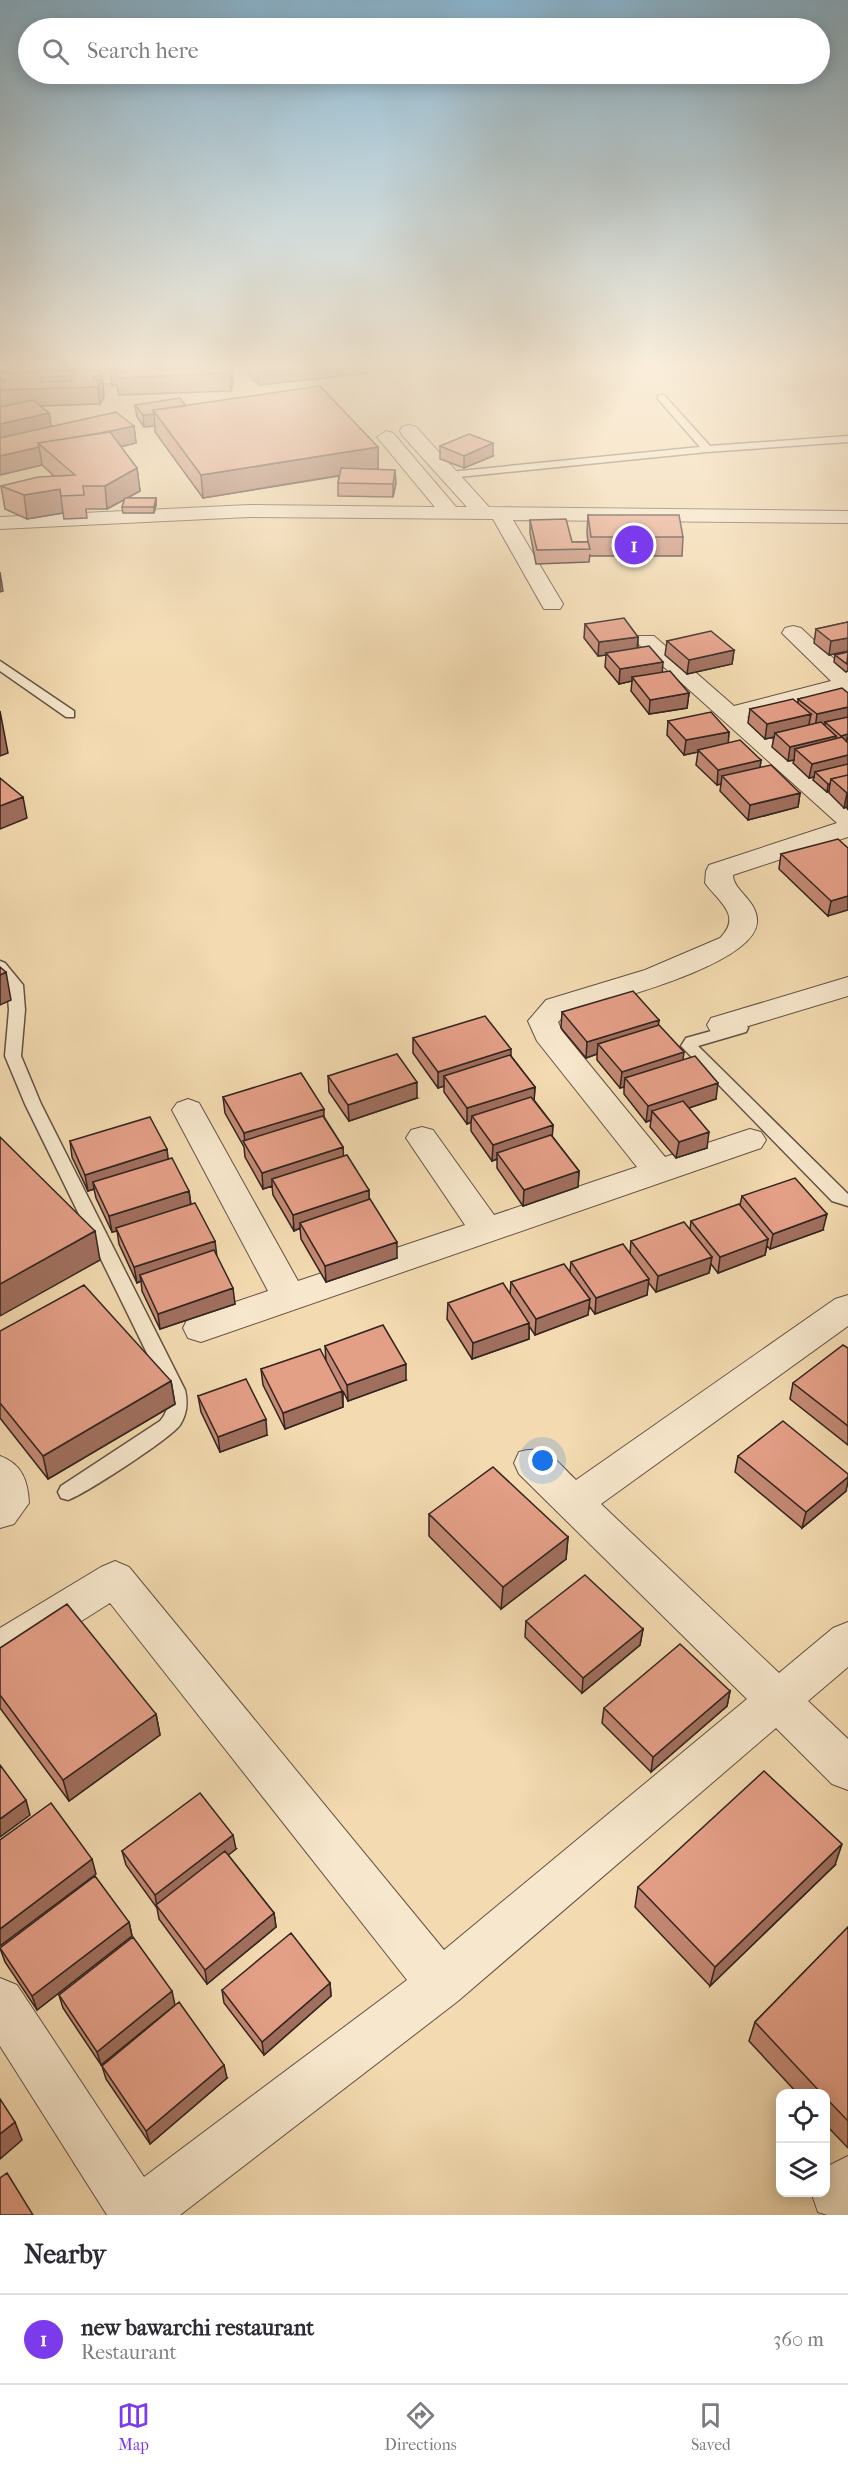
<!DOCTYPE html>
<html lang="en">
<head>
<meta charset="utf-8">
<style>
	body { margin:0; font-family:"IM FELL French Canon",serif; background:#f7f7f7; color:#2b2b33 }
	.controls { position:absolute; right:18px; bottom:18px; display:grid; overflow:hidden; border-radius:12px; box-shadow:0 3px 15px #0003 }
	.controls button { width:54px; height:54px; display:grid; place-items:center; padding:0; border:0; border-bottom:2px solid #e1e1e2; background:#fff; color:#2b2b33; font:30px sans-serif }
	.you { position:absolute; left:543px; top:1461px; width:21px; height:21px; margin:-15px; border:4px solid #fff; border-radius:50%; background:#1a73e8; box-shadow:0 0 0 9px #1a73e833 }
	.badge { display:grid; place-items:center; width:39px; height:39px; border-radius:50%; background:#7c3aed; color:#fff; font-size:20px; font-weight:700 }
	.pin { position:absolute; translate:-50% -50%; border:3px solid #fff; box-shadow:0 2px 6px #0006 }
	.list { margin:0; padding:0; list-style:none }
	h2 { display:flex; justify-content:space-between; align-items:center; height:78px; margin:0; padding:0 24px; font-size:26px }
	h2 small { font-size:20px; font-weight:400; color:#7c7c81 }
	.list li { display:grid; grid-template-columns:39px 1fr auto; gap:18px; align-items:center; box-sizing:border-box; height:90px; padding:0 24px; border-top:2px solid #e1e1e2 }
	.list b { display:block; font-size:22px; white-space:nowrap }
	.list p { margin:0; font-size:20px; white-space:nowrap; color:#7c7c81 }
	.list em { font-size:20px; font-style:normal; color:#7c7c81 }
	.icon { flex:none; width:33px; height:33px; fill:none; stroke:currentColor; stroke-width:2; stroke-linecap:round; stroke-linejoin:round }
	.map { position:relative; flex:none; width:848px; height:2215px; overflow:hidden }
	.search { position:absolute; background:#fff; box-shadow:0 3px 15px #0003; left:18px; right:18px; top:18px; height:66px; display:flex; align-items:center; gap:15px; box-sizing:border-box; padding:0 21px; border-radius:33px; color:#7c7c81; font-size:22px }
	.sheet { height:168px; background:#fff }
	nav { display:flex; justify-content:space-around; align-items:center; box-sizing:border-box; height:84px; border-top:2px solid #e1e1e2; background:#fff; font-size:16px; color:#7c7c81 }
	nav a { display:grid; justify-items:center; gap:3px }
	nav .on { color:#7c3aed }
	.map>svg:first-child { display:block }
</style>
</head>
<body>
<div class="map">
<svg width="848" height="2215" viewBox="0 0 848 2215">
	<rect width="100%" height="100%" fill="#f3dab0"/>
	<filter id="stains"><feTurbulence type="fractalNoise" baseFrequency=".00333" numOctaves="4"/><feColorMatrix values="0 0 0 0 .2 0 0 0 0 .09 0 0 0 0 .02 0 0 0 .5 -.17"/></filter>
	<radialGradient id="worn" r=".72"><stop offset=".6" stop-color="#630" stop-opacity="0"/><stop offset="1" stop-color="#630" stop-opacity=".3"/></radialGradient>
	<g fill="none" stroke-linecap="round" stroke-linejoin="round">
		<!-- service casing -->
		<g stroke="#625244" stroke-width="3">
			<path id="service" d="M0,368h10l-10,5z
				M658,395h6l46,51 138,-10v6l-141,10 -258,26 -5,-3 5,-3 251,-25 -42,-48z
				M0,661l74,50v6h-8l-66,-46z
				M0,961l5,2 18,22 2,25 -4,46 20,48 144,286c3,13 2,24 -5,35 -10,14 -95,69 -112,75l-7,-2 -3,-6 3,-6 99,-65c9,-10 8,-18 5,-31l-140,-286 -20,-48 4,-46 -2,-24 -7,-10z
				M740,1023l6,1 2,4 -2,4 -48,14 150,148v12l-16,-5 -151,-155 5,-8z"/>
		</g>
		<!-- minor casing -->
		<g stroke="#625244" stroke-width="2">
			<path id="minor" d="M184,368h77l-9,5 -252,18v-10z
				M409,425l7,2 73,80 359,4v12l-335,-3 50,84 -3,5h-16l-3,-5 -48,-85 -244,-2 -249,12v-12l249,-12 186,2 -58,-70 9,-6 7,2 63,74h11l-65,-72 -2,-4 2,-4z
				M793,626l8,2 47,44v20l-101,25 101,89v31l-115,38c0,16 26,26 24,48 -4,43 -153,79 -191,91l-8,8 4,9 103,126 85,-28 11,3 5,8 -5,8 -560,194 -13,-4 -5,-10 5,-10 80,-27 -96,-181 5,-7 11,-4 11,4 99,178 167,-56 -59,-87 5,-8 11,-3 11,3 61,85 143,-48 -100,-126 -9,-20 18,-21 99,-30 75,-32c23,-23 -2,-37 -15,-55l1,-12 3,-6 128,-42 -202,-182 3,-5h16l80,70 97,-25 -49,-48 3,-5z
				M848,977v19l-126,38 -11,-2 -4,-7 4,-7z
				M848,1295v31l-247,178 178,169 54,-45 15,-6v45l-40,34 40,38v51l-16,-6 -56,-56 -318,273 -278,214h-73l-107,-169v-68l17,7 127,192 263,-197 -297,-377 -95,60 -15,6v-41l101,-61 14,-6 14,6 315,383 303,-251 -228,-225 -5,-11 5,-11c28,-9 38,10 57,28l259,-181z
				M0,1456c22,8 28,25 29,47l-15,21 -14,4z
				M848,2156v59h-21l-9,-3 -7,-20h15v-25z"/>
		</g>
		<!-- service -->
		<use href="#service" fill="#f7e7cc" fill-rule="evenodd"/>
		<!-- minor -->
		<use href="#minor" fill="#f7e7cc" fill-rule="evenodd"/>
	</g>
	<!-- wall -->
	<path fill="#c48974" stroke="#322520" stroke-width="1.5" d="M110,368h122l1,16 -2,7 -112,4 -2,-10 -5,1z
		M247,368h120v5l-108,12 -7,-6 -1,-4 -1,1 -2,-4z
		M0,373l102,3 2,17h-1l1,4 -4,7 -60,2 9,7 2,13h83l2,17 -15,4 16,21 3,23 -13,7h29v7l-2,8h-31l-1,-6 3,-8 -18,10h-21l1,9 -23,1 -1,-6 -36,6 -22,-10 -4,-23 53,-10 -12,-11 -42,10z
		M135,405l51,1 192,41v22l18,14 -3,14 -55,-1v-13l1,-7 -136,22 -48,-66v-6l-11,1 -7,-10z
		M440,446l53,10 -29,12 -24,-9z
		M588,515l95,22 -1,19h-92v-2l-1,8 -53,2 -6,-31v-13l42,22h16l-1,-9z
		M848,622v29l-19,4 -15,-12 2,-14z
		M585,624l53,13v11l24,24 27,21 -2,15 -38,6 -18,-23 1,-10 -13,3 -14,-17 1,-12 -8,1 -14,-18z
		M667,641l67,9 -2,14 -45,10 -22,-19z
		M848,652v19l-2,1 -12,-10 1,-7z
		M848,693v117l-1,-2v-1l-3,1 -15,-15v-2l-2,1 -14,-12 1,-3 -5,1 -16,-15 1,-3 -6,1 -16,-14 2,-10 -9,2 -17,-16 2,-14 48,-6v-4z
		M668,721l61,11 -1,11 33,17 -1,7 40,26 -2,14 -50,13 -28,-29 1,-7 -4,1 -21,-20 2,-13 -14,3 -17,-20z
		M848,848l-20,68 -49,-47 2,-15z
		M562,1012l97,8 -1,5 25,35 33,39 -27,9 18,40 -31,10 -26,-31 1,-7 -5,2 -22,-28v-7l-4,1 -23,-28v-6l-11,4 -25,-30z
		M413,1038l98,18 24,31 -1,13 19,25 -1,11 27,35 -1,16 -55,19 -26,-38v-9l-5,2 -21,-30v-9l-4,2 -23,-32v-6l-6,2 -25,-35z
		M328,1076l89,22 -68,23 -20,-29z
		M223,1097l101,20 19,30v9l26,34v10l28,58 -71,24 -25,-43 -1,-11 -6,3 -21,-36 -1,-9 -9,3 -18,-32 -1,-10 -19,-34z
		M70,1141l98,18 21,32 2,13 25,51 19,49 -75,25 -18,-38 -1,-10 -4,2 -18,-39 -2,-13 -5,1 -16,-34 -2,-9 -6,2 -16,-34z
		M742,1196l81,34 -53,19 -3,-3 -2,9 -47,18 -7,-9 -2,9 -53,19 -8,-10 -1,13 -52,19 -6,-8 -1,9 -53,20 -6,-9v13l-57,20 -25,-40 1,-16 62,-8 1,-13 59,-11 1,-9 59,-8 1,-13 59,-11 1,-9 49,-16z
		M0,1331l171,50 4,23 -127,75 -48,-61z
		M325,1346l81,34 -58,21 -5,-10v16l-58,22 -22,-44 -2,-16 65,-8z
		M848,1348v97l-58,-46 3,-16z
		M198,1396l69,39 -47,17 -19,-40z
		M738,1456l108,35 -44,37 -67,-56z
		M429,1514l139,23 -2,22 -65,50 -72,-73z
		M526,1621l117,8 -3,16 -58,48 -57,-56z
		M0,1648l156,66 4,21 -91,66 -69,-93z
		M730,1691l-3,15 -76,66 -49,-49 2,-15z
		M236,1849l-8,6 46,58 2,14 -69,57 -48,-65 -2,-11 -31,-43 -4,-14z
		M835,1865l-125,121 -75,-79 3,-20z
		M129,1922l3,14 -95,74 -32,-48 -5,-14z
		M848,1927v221l-23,-24v-30h-27l-49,-53 6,-19z
		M330,1983l1,13 -67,59 -40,-52 -2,-13z
		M59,1995l116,10 -74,60 -38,-57z
		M102,2066l125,12 -77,66 -44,-65z"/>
	<!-- shaded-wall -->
	<path fill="#a06f5e" stroke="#322520" stroke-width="1.5" d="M40,368h21v2l-21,2z
		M64,368h18l-18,2z
		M232,368l1,16 -2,7 -1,-18z
		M249,368h2v7l-1,1z
		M257,368h110v5l-108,12z
		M382,368h36l-36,4z
		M102,380l2,17 -4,7 -2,-17z
		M49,413l3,18 -52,12v-19z
		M154,414l1,12 -11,1 -1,-12z
		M134,426l2,17 -76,18 -17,-15z
		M493,443v13l-29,12v-12z
		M39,447l3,18 -42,10v-19z
		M378,447v22l-175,29 -2,-23z
		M137,468l3,23 -33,18 -2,-23z
		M395,470l1,13 -3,14v-13z
		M60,489l3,24 -36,6 -3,-24z
		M156,498v7l-2,8v-6z
		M0,572l3,19 -3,1z
		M638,637l-1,13 -31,3v2l-8,1 1,-14z
		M848,638v13l-19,4 2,-14z
		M734,650l-2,14 -45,10 2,-14z
		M663,662l-1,14 -30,1v4l-13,3 1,-15z
		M689,693l-2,15 -38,6 1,-14z
		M848,707v13l-23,2v4l-10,3 2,-15z
		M0,711l8,42 -8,3z
		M811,714l-3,15 -33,4 -1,4 -9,2 2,-15z
		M729,732l-1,14 -30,4v2l-14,3 2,-15z
		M848,734v5l-1,-1 -2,11 -6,1 2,-14z
		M836,736l-2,14 -39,-1 -1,11 -6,1 2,-14z
		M848,755v14l-33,3 -1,5 -5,1 3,-14z
		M761,760l-2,15 -37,1 -1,8 -4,1 1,-15z
		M828,784h2l-1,7 -2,1z
		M800,793l-2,14 -50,13 2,-15z
		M847,793h1l-1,14 -3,1z
		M23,797l4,21 -27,11v-23z
		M848,896v14l-20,6 3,-15z
		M6,972l5,28 -11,5v-30z
		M659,1020l-2,16 -59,8 -1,10 -11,4 1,-16z
		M511,1049v16l-67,11v10l-6,2v-16z
		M684,1052l-2,16 -57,10 -1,9 -4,1 2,-16z
		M417,1082v16l-68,23 -1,-16z
		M718,1083l-2,16 -58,19 -6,-7 -1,9 -5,2 2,-16z
		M535,1087l-1,15 -62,14 -1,6 -4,2v-16z
		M324,1109v15l-79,20 -1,-11z
		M553,1125l-1,16 -55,12v6l-5,2 1,-16z
		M709,1132l-2,16 -31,10 3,-16z
		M343,1147l1,16 -72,16v7l-9,3 -1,-16z
		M167,1149l2,16 -76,17 1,7 -6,2 -3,-16z
		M579,1171l-1,16 -55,19 1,-16z
		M369,1190v16l-69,17v5l-6,3 -1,-16z
		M189,1191l2,16 -75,21 1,3 -5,1 -3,-16z
		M827,1214l-4,16 -53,19 3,-15z
		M95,1231l5,29 -100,56v-32z
		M768,1239l-3,16 -47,18 2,-16z
		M215,1241l2,16 -77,18 1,6 -4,2 -3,-16z
		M397,1242v16l-71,24 -1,-16z
		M712,1257l-3,16 -53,19 2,-16z
		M649,1279l-2,16 -52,19 1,-16z
		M233,1288l2,16 -75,25 -2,-15z
		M590,1299l-2,16 -53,20 1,-16z
		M529,1323v16l-57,20 1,-16z
		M406,1364v16l-58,21 -1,-16z
		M171,1381l4,23 -127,75 -5,-23z
		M342,1391l1,16 -58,22 -2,-16z
		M266,1419l1,16 -47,17 -2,-15z
		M848,1477v5l-2,9 -44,37 4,-16z
		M568,1537l-2,22 -65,50 2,-22z
		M643,1629l-3,16 -58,48 1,-15z
		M730,1691l-3,15 -76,66 2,-15z
		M156,1714l4,21 -91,66 -6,-21z
		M26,1800l4,15 -30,22v-18z
		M233,1835l3,14 -77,60 -2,-2 -2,-12z
		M842,1844l-7,21 -125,121 5,-19z
		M92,1859l4,15 -96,72v-17z
		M274,1913l2,14 -69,57 -2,-14z
		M129,1922l3,14 -95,74 -5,-14z
		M330,1983l1,13 -67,59 -2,-13z
		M172,1991l3,14 -74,60 -4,-13z
		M224,2065l3,13 -77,66 -4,-13z
		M15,2122l7,18 -22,19v-25z"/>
	<!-- building -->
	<path fill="#e49f87" stroke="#322520" stroke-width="1.5" fill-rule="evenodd" d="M137,368h37v1l57,-1 -1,5 -113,5 -2,-6 22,-1z
		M100,370l2,6h-9v4h9l-4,7 -98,3v-7h5l1,-3h-6v-7zM72,376l-1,5 -31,1 1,-5z
		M320,386l58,61 -177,28 -48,-65z
		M180,398l6,8 -33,4 1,4 -11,1 -8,-10z
		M33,400l16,13 -49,11v-17z
		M116,412l18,14 -34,7 -62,10 1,4 -39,9v-18z
		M110,432l27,36 -32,18h-22l1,9 -23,1 -1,-7 -36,6 -23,-9 37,-9 37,-2 -37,-32z
		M469,434l24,9 -29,13 -24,-10z
		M341,468l54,2 -2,14 -55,-1z
		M125,498h31l-2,9h-32z
		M588,515h91l4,22h-92z
		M566,519l6,23h16l2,7 -53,1 -7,-30z
		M624,618l14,19 -39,5 -14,-18z
		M848,622v16l-17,3 -15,-12z
		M711,631l23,19 -45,10 -22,-19z
		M649,646l14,16 -43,7 -14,-16z
		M848,652l-1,12 -12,-9z
		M670,671l19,22 -39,7 -18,-23z
		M842,688l6,5v14l-31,7 -19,-15z
		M793,699l18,15 -44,10 -17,-15z
		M711,712l18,20 -43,8 -18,-19z
		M848,717v17l-7,2 -16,-14z
		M821,722l15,14 -46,11 -15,-14z
		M842,737l6,6v12l-36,9 -17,-15z
		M740,740l21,20 -43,10 -20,-20z
		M848,764v11l-17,4 -1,5h-2l-13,-12z
		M771,765l29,28 -50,12 -28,-29z
		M848,775v18h-1l-16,-14z
		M0,778l23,19 -23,9z
		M838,839l10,9v48l-17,5 -50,-47z
		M0,967l6,5 -6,3z
		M633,991l26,29 -72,22 -25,-30z
		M485,1016l26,33 -73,23 -25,-34z
		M659,1025l25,27 -62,20 -24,-28z
		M397,1054l20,28 -69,23 -20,-29z
		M510,1055l25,32 -68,21 -23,-32z
		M695,1056l23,27 -70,23 -23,-28z
		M301,1073l23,36 -80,24 -21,-36z
		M531,1097l22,28 -60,20 -21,-29z
		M683,1101l26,31 -30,10 -27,-31z
		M323,1116l20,31 -81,26 -19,-32z
		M150,1117l17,32 -82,26 -15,-34z
		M551,1135l28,36 -55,19 -27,-37z
		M0,1137l95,94 -95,53z
		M347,1155l22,35 -76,25 -21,-36z
		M172,1158l17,33 -80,25 -16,-34z
		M795,1178l32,36 -54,20 -31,-38z
		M370,1199l27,43 -72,24 -25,-43z
		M195,1203l20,38 -81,26 -18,-39z
		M739,1204l29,35 -48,18 -29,-36z
		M684,1222l28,35 -54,19 -27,-35z
		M623,1244l26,35 -53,19 -25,-36z
		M214,1250l19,38 -75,26 -18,-39z
		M564,1264l26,35 -54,20 -25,-37z
		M503,1283l26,40 -56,20 -25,-40z
		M84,1285l87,96 -128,75 -43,-53v-72z
		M383,1325l23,39 -59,21 -22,-39z
		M843,1345l5,3v78l-55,-43z
		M320,1349l22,42 -59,22 -22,-44z
		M246,1379l20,40 -48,18 -20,-41z
		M783,1421l65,53v3l-42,35 -68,-56z
		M493,1467l75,70 -65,50 -74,-73z
		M585,1575l58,54 -60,49 -57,-57z
		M67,1604l89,110 -93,66 -63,-85v-47z
		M680,1644l50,47 -77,66 -49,-49z
		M0,1765l26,35 -26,19z
		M764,1771l78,73 -127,123 -77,-80z
		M200,1793l33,42 -78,60 -33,-44z
		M51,1803l41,56 -92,70v-89z
		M225,1851l49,62 -69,57 -49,-65z
		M95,1876l34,46 -97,74 -32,-48z
		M848,1927v194l-23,-24v-3h-3l-67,-72z
		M291,1933l39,50 -68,59 -40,-52z
		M133,1937l39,54 -75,61 -38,-57z
		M179,2002l45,63 -78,66 -44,-65z
		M0,2099l15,23 -15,12z
		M7,2173l26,42h-33v-37z"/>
	<!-- sky -->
	<linearGradient id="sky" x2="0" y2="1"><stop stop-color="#89b6d1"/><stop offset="0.54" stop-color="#faeedb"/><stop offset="1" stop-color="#faeedb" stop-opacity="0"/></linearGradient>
	<rect width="848" height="678" fill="url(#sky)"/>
	<rect width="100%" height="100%" filter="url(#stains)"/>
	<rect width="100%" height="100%" fill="url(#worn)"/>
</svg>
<div class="controls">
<button><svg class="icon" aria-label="locate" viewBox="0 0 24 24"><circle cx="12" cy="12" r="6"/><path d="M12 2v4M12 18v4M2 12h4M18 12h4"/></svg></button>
<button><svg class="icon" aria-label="layers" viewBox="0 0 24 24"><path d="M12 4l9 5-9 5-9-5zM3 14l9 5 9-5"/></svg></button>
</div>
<div class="you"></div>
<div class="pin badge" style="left:634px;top:545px">1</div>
<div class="search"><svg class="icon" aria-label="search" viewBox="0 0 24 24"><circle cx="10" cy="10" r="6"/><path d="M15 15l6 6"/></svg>Search here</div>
</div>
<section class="sheet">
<h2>Nearby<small></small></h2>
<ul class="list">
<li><span class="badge">1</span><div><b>new bawarchi restaurant</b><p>Restaurant</p></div><em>360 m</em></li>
</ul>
</section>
<nav>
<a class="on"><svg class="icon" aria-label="map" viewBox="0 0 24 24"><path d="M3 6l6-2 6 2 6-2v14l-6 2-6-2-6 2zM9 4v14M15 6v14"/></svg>Map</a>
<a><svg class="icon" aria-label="directions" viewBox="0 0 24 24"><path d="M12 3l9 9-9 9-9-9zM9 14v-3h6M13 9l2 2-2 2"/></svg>Directions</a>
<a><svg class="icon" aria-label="saved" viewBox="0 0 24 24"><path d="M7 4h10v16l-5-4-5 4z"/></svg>Saved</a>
</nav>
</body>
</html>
